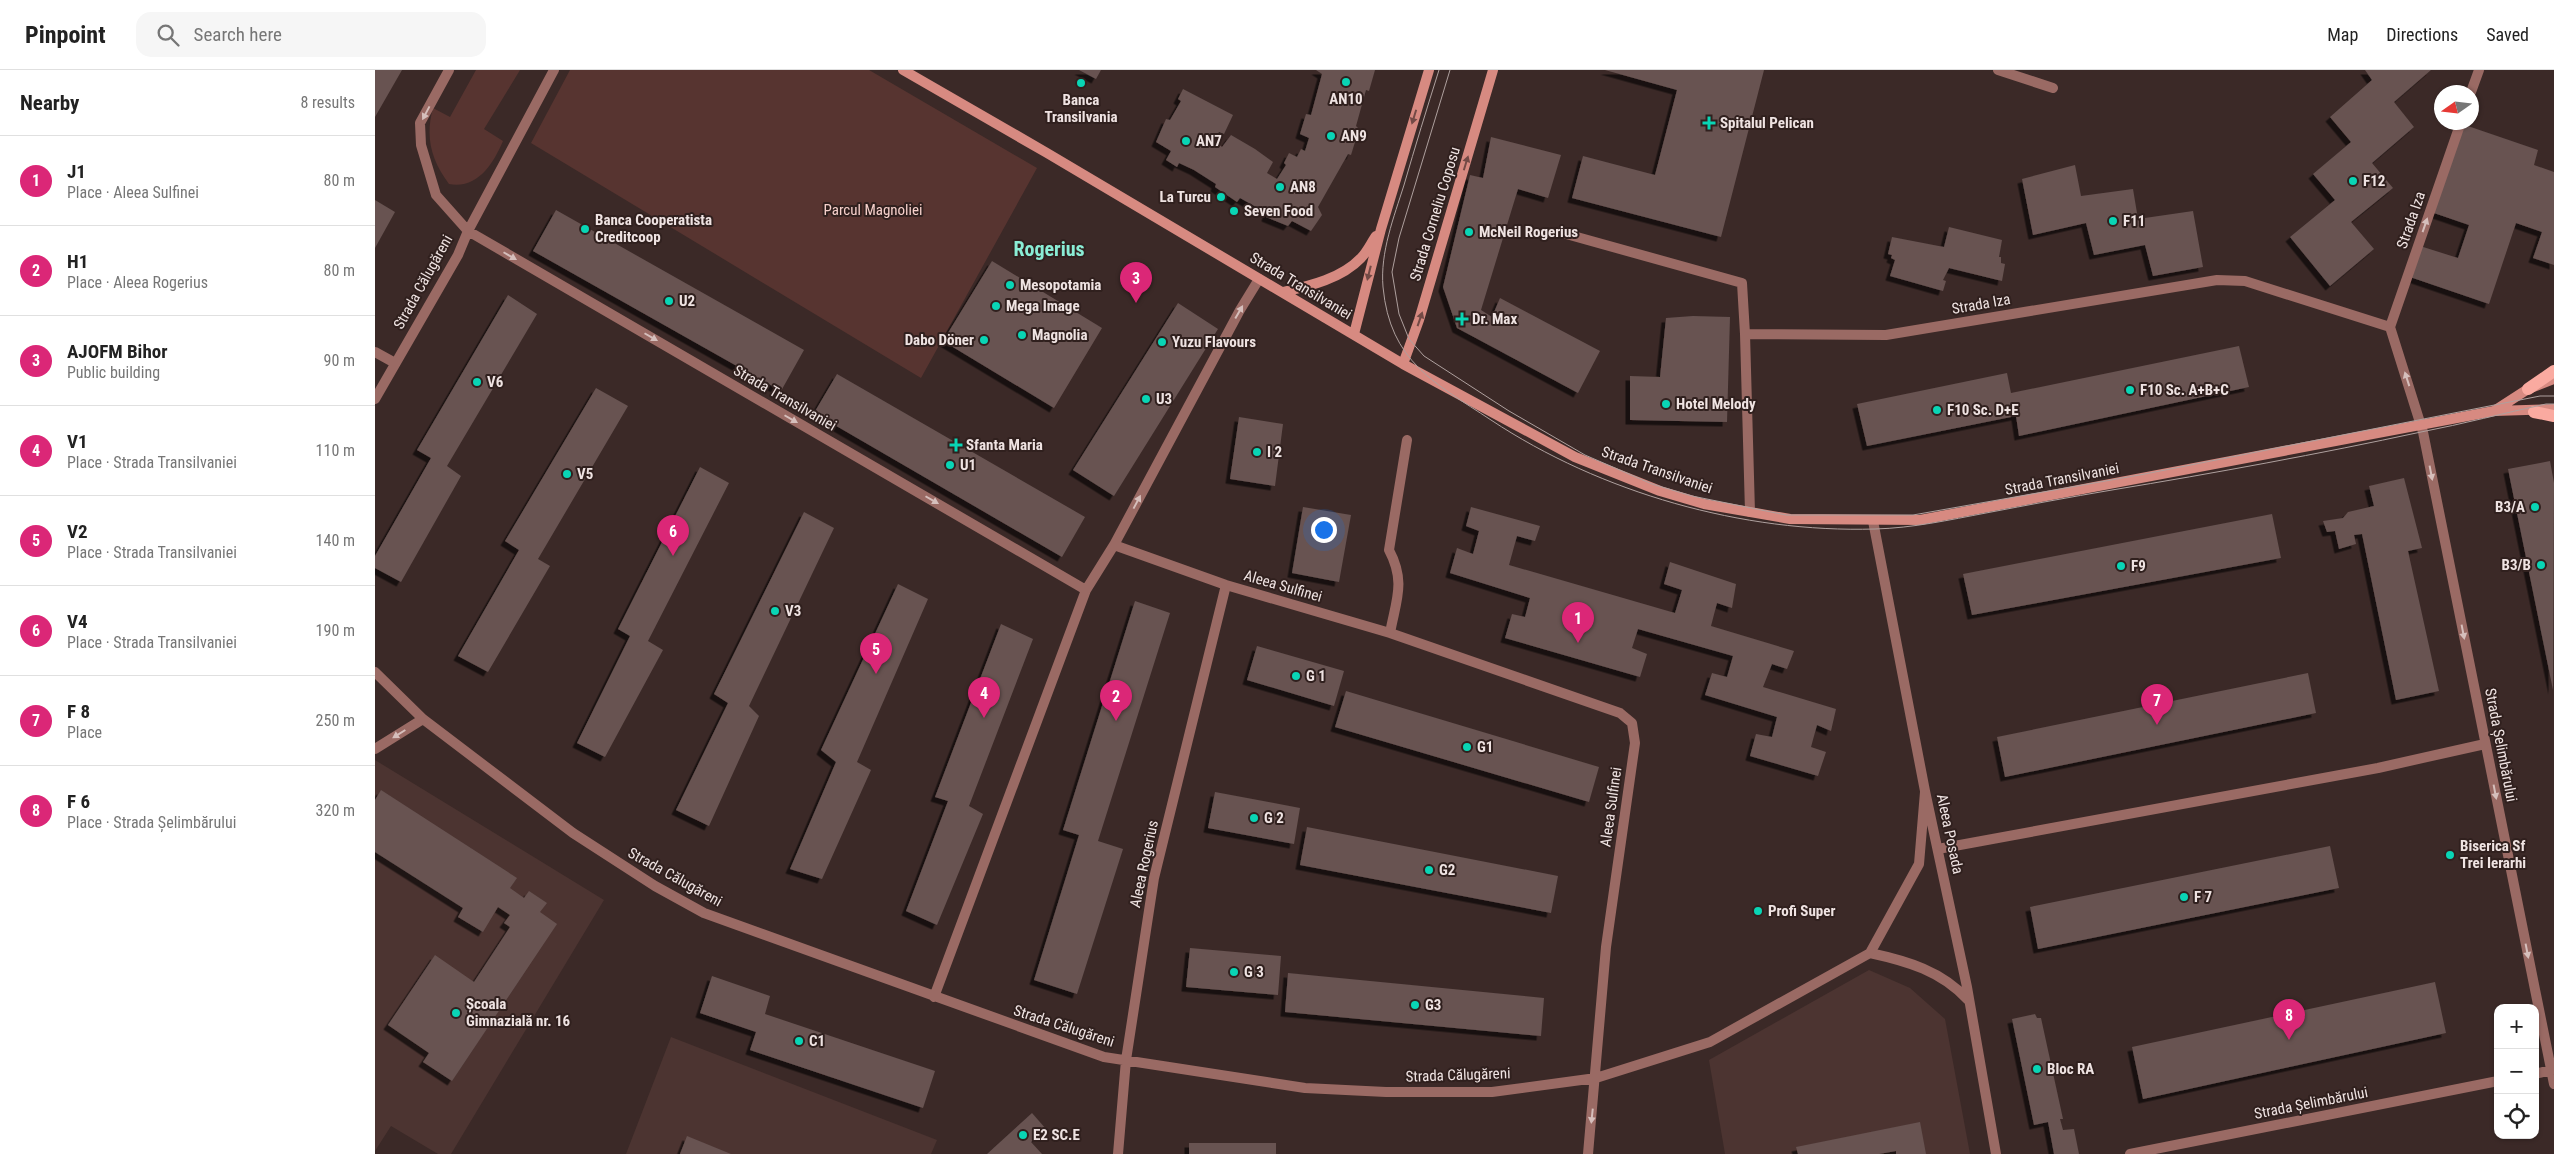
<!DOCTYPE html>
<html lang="en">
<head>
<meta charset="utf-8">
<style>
	body { margin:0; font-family:"Roboto Condensed",sans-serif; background:#f6f6f6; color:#222 }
	.controls { position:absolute; right:15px; bottom:15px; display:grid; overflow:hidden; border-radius:10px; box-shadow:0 1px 4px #0004 }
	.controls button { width:45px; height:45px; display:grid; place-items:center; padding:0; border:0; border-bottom:1px solid #e0e0e0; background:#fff; color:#222; font:25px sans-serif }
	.compass { position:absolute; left:2059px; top:15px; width:45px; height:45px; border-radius:50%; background:#fff; box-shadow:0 1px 4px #0004; rotate:256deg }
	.you { position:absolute; left:948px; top:459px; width:18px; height:18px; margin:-12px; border:4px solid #fff; border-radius:50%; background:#1a73e8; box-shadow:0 0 0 8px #1a73e833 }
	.badge { display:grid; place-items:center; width:32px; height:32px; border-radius:50%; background:#db2777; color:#fff; font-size:16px; font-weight:700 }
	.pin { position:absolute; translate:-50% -41px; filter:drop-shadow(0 1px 2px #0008) }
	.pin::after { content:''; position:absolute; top:26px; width:18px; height:15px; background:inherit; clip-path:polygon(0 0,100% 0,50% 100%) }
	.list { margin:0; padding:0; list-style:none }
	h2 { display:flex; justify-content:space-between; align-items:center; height:65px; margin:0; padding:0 20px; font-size:21px }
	h2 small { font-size:16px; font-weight:400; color:#767676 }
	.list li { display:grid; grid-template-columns:32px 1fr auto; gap:15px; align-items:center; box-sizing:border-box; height:90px; padding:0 20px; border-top:1px solid #e0e0e0 }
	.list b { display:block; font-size:19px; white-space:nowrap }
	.list p { margin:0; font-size:16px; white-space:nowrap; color:#767676 }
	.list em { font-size:16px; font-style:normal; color:#767676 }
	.icon { flex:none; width:28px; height:28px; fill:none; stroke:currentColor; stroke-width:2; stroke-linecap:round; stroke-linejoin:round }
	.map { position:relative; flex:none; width:2179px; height:1084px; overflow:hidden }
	header { display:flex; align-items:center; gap:30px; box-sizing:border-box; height:70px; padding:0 25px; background:#fff; border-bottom:1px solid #e0e0e0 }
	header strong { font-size:24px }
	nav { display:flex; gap:28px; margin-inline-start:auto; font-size:18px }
	.search { width:350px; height:45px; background:#f6f6f6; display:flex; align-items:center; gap:12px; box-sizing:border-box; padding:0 18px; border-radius:15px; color:#767676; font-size:19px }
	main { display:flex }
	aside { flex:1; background:#fff }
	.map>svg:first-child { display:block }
</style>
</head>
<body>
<header>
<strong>Pinpoint</strong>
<div class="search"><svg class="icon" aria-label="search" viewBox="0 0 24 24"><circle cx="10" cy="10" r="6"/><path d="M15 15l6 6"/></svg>Search here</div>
<nav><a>Map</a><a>Directions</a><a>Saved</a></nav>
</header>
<main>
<aside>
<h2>Nearby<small>8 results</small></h2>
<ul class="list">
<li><span class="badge">1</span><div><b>J1</b><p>Place · Aleea Sulfinei</p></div><em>80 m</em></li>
<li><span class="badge">2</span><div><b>H1</b><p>Place · Aleea Rogerius</p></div><em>80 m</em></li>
<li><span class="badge">3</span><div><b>AJOFM Bihor</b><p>Public building</p></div><em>90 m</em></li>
<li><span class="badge">4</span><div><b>V1</b><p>Place · Strada Transilvaniei</p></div><em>110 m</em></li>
<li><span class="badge">5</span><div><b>V2</b><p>Place · Strada Transilvaniei</p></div><em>140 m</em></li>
<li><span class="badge">6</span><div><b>V4</b><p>Place · Strada Transilvaniei</p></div><em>190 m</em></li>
<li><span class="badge">7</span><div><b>F 8</b><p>Place</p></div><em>250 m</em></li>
<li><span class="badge">8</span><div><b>F 6</b><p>Place · Strada Șelimbărului</p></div><em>320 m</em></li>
</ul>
</aside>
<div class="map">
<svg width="2179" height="1084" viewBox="0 0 2179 1084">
	<defs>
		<filter id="shadow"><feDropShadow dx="-4.5" dy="4.5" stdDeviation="0" flood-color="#0009"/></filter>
	</defs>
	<rect width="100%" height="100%" fill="#3b2927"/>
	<!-- built -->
	<path fill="#4c3431" d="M0,690l229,140 -153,254h-13l-47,-28 -16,25z
		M1494,900l41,18 35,31 25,135h-245l-16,-94z
		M296,967l266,103 -6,14h-305z"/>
	<!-- green -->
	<path fill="#573430" d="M101,0h44l-36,59 19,12c-10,23 -25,48 -54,43 -18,-24 -24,-47 -16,-76l17,9z
		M195,0h299l168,98 -116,210 -390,-235z"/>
	<!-- building -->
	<path fill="#675351" filter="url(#shadow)" d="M0,0h27l-27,47z
		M704,0h22l-5,9z
		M941,0h59l-6,21 -3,-1 -10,36 3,3 -8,26 -3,-1 -30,53 4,8 -11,16 -19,-10 -4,5 -22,-9 1,-4 -27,-15 -3,4 -22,-15 1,-3 -22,-14 -15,-7 -2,4 -11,-7 5,-9 -15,-9 10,-23 4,1 11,-19 -3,-2 5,-10 50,26 -9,19 -5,-2 -5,8 8,7 9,-12 24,14 18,13 -6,11 10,6 9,-14 -2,-2 5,-10 8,4 4,-8 4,2 4,-13 -9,-4 6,-20 5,1 11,-41z
		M1230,0h159l-43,167 -149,-39 11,-42 72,19 22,-85z
		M1990,0h66l-37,32 20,25 -42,36 21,25 -42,34 23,27 -44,37 -40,-49 45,-37 -22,-26 38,-32 -21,-25 42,-37z
		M2087,54l76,26 -4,15 20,7v93l-21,-7 9,-26 -26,-9 -27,81 -79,-27 10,-31 38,12 11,-33 -38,-13z
		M1116,67l70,18 -13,43 -30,-9 -37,121 11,7 8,-19 100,53 -22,42 -121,-65 -14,-41 27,-112 13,3z
		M1700,95l6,31 52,-7 5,30 55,-8 10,56 -50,9 -8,-31 -51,10 -8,-32 -53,12 -11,-56z
		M0,130l20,12 -20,36z
		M181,140l248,140 -23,41 -248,-140z
		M1574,157l53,13 -3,17h2v6l4,1 -3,17 -53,-13 -6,12 3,1 -3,10 -53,-15 5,-16 -4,-2 1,-3 -4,-1 4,-17 52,10z
		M617,191l110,67 -48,80 -111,-67z
		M133,225l29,19 -90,152 14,10 -60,106 -26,-14v-12l56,-98 -14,-8z
		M803,233l40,26 -104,167 -41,-26z
		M1318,246l37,1 -3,105 -97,-2v-44l30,1 6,-59z
		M1864,276l10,41 -230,49 -3,-20 -149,30 -10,-42 150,-31 4,20z
		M462,304l248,143 -23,40 -248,-144z
		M221,318l32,18 -90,153 12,7 -62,106 -30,-16 61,-106 -14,-9z
		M864,347l44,7 -8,62 -45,-7z
		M2175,391l4,22 -1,207 -45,-221z
		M325,397l29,16 -81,158 15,9 -58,107 -28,-14 53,-107 -12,-7z
		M2029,408l18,70 -14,3 31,140 -43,9 -34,-166 -8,1 2,9 -17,5 -4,-18 -8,1 -4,-11 20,-3 5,-6 26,-6 -5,-20z
		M928,437l48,8 -12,67 -47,-9z
		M1096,437l69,19 -5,15 -18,-5 -8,29 166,48 7,-23 -18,-6 6,-22 66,22 -4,24 -15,-5 -6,23 83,25 -7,18 -15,-5 -9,23 73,22 -5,22 -14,-6 -6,22 15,5 -8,24 -68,-20 6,-22 16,3 5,-20 -72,-22 7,-22 15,4 6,-21 -95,-27 -6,19 15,6 -7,23 -135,-39 7,-24 13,3 5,-19 -80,-25 7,-25 16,6 6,-23 -13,-5z
		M429,442l30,16 -85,178 10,10 -50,110 -33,-16 52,-107 -14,-9z
		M1897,444l9,44 -309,57 -9,-41z
		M523,514l30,15 -71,163 14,8 -49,109 -32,-10 46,-107 -15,-12z
		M760,531l35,12 -72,228 25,8 -46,145 -43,-14 45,-145 -16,-5z
		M626,554l32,15 -64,167 14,8 -46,111 -31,-14 42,-110 -13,-4z
		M882,576l87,25 -10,35 -87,-26z
		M1933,603l8,40 -311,64 -8,-40z
		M971,621l253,76 -10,35 -254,-75z
		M6,720l136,88 -7,10 14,10 5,-7 18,12 -7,9 17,12 -105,157 -29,-19 6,-9 -41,-28 47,-70 39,27 36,-55 -6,-4 6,-8 -12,-8 -15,25 -25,-15 5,-9 -88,-56v-52z
		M840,722l85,16 -6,36 -86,-16z
		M932,757l251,49 -7,37 -251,-48z
		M1955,776l9,42 -301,61 -8,-42z
		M815,878l91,8 -3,39 -92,-8z
		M913,903l256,25 -3,38 -256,-24z
		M337,906l58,20 -5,18 170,57 -12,37 -173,-58 6,-18 -56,-19z
		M2060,912l11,51 -303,66 -11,-52z
		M1660,944l2,4h4l22,101h-3l3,11 11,-1 5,25h-25l-6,-32 -14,3 -22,-106z
		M657,1043l14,16 -15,13 11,12h-55z
		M1545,1052l6,32h-30v-3l-17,3h-81l-2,-7z
		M312,1066l44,18h-51z
		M814,1073h87v11h-87z"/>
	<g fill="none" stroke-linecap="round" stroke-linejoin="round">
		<!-- street -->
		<path stroke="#9a6a64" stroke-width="10" d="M74,0l-29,53 1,22 15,50 32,36 618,359
			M1623,0l55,18
			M2096,22l8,-22
			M2086,52l-71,205 33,105 131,652
			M1184,162l183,51 3,51
			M0,282l20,11
			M0,329l83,-144 10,-24 86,-161
			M1375,442l-5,-178 141,1 331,-55 28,1 145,46
			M1498,451l52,270 42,196 29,167
			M739,475l126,-235 19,-31
			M1015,563c6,-33 16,-51 -1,-83l18,-110
			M0,602l48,47 150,114 82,53 49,27 400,144 201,31 81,4h106l104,-14 114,-36 160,-89 49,-89 6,-72
			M0,679l48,-30
			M1563,779l440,-81 107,-24
			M1495,883c37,8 72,18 98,47
			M559,927l152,-407 28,-45 112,40 164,48 230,80 12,10 3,20 -29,204 -18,207
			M2160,1004l16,-4
			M743,1084l8,-94 28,-182 72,-293
			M1755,1084l368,-73"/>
		<!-- secondary -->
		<path stroke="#d78a81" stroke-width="10" d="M528,0l144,83 356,211 172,93 85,34 44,13 86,15 130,1 574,-109 60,-2
			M908,222c26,-6 58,-13 78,-34 6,-6 10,-15 15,-22
			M979,264l27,-105 48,-159
			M1028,294l16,-44 74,-250
			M2119,341l34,-22 26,-10"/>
		<!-- primary -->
		<path stroke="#faaaa0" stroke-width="12" d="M2153,319l26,-18
			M2159,342l20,4"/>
		<!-- tram -->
		<path stroke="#aea09e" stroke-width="1" d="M1064,0c-12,38 -24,77 -35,115 -10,32 -24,67 -21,102 7,75 52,96 108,133 110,73 252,113 384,109 38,-1 74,-9 111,-16 42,-8 84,-16 126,-23 103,-17 207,-36 309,-58 42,-8 83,-19 125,-28h8
			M1075,0l-51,168 -7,34 7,42 10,25 15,17 85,55 76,44 67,29 40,12 94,19h127l232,-41 395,-78h14"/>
	</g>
	<!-- one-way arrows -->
	<defs><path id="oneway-solid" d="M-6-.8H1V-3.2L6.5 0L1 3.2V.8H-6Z" transform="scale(1.25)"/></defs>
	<g fill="#d6bfbc">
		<use href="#oneway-solid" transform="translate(51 43) rotate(118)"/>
		<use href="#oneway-solid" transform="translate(2050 155) rotate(-71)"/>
		<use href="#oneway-solid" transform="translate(135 186) rotate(30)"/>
		<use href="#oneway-solid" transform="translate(864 242) rotate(-60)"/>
		<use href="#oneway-solid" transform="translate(276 267) rotate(30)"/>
		<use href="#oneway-solid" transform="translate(2032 309) rotate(-108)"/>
		<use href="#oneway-solid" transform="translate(416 349) rotate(30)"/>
		<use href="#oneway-solid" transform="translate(2056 403) rotate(79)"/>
		<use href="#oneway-solid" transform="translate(557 430) rotate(30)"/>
		<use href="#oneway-solid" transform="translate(762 432) rotate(-62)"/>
		<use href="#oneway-solid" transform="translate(2088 562) rotate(79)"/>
		<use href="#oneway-solid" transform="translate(24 664) rotate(148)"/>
		<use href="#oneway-solid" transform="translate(2120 722) rotate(79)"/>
		<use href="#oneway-solid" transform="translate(2152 881) rotate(79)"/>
		<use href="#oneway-solid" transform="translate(1217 1046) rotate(96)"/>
	</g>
	<g fill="#734a46">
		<use href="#oneway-solid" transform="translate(1039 47) rotate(107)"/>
		<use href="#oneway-solid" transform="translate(1091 93) rotate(-73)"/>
		<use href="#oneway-solid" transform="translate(994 203) rotate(104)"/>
		<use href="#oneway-solid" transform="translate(1045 249) rotate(-71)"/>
	</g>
	<!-- markers -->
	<g fill="#09d5b5" stroke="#30201e" stroke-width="2">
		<circle cx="971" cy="12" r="5"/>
		<circle cx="706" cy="13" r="5"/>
		<path d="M1331.5 45.5h5v5h5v5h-5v5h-5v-5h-5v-5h5z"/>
		<circle cx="956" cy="66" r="5"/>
		<circle cx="811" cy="71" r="5"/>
		<circle cx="1978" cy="111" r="5"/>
		<circle cx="905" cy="117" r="5"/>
		<circle cx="846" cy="127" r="5"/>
		<circle cx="859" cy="141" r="5"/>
		<circle cx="1738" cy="151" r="5"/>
		<circle cx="210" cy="159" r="5"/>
		<circle cx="1094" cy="162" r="5"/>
		<circle cx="635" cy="215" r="5"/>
		<circle cx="294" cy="231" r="5"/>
		<circle cx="621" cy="236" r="5"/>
		<path d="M1084.5 241.5h5v5h5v5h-5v5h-5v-5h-5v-5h5z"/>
		<circle cx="647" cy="265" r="5"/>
		<circle cx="609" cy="270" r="5"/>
		<circle cx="787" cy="272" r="5"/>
		<circle cx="102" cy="312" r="5"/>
		<circle cx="1755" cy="320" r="5"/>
		<circle cx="771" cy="329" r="5"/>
		<circle cx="1291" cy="334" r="5"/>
		<circle cx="1562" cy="340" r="5"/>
		<path d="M578.5 367.5h5v5h5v5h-5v5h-5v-5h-5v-5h5z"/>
		<circle cx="882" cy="382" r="5"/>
		<circle cx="575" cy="395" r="5"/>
		<circle cx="192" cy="404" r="5"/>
		<circle cx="2160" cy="437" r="5"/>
		<circle cx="2166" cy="495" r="5"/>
		<circle cx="1746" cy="496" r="5"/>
		<circle cx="400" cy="541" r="5"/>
		<circle cx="921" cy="606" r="5"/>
		<circle cx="1092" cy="677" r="5"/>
		<circle cx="879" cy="748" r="5"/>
		<circle cx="2075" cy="785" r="5"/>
		<circle cx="1054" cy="800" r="5"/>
		<circle cx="1809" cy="827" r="5"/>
		<circle cx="1383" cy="841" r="5"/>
		<circle cx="859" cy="902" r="5"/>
		<circle cx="1040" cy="935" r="5"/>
		<circle cx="81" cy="943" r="5"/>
		<circle cx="424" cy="971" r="5"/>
		<circle cx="1662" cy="999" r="5"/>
		<circle cx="648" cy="1065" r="5"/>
	</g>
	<g text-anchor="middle" stroke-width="4" stroke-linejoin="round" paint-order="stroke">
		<!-- poi labels -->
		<g font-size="15" font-weight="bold" fill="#efe3e2" stroke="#30201e" text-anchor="start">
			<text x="971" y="34" text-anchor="middle">AN10</text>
			<text x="706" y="35" text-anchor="middle">Banca<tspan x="706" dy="17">Transilvania</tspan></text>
			<text x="1345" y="58">Spitalul Pelican</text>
			<text x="966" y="71">AN9</text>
			<text x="821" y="76">AN7</text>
			<text x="1988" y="116">F12</text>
			<text x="915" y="122">AN8</text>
			<text x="836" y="132" text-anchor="end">La Turcu</text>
			<text x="869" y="146">Seven Food</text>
			<text x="220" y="155">Banca Cooperatista<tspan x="220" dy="17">Creditcoop</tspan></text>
			<text x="1748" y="156">F11</text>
			<text x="1104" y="167">McNeil Rogerius</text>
			<text x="645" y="220">Mesopotamia</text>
			<text x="304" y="236">U2</text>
			<text x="631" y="241">Mega Image</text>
			<text x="1097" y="254">Dr. Max</text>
			<text x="657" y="270">Magnolia</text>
			<text x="599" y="275" text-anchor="end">Dabo Döner</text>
			<text x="797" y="277">Yuzu Flavours</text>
			<text x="112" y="317">V6</text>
			<text x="1765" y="325">F10 Sc. A+B+C</text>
			<text x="781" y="334">U3</text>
			<text x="1301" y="339">Hotel Melody</text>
			<text x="1572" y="345">F10 Sc. D+E</text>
			<text x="591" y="380">Sfanta Maria</text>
			<text x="892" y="387">I 2</text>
			<text x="585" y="400">U1</text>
			<text x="202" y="409">V5</text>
			<text x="2150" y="442" text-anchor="end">B3/A</text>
			<text x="2156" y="500" text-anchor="end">B3/B</text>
			<text x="1756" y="501">F9</text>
			<text x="410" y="546">V3</text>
			<text x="931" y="611">G 1</text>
			<text x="1102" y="682">G1</text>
			<text x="889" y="753">G 2</text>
			<text x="2085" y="781">Biserica Sf<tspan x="2085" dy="17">Trei Ierarhi</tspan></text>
			<text x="1064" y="805">G2</text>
			<text x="1819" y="832">F 7</text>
			<text x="1393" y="846">Profi Super</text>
			<text x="869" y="907">G 3</text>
			<text x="91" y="939">Școala<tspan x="91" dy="17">Gimnazială nr. 16</tspan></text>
			<text x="1050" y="940">G3</text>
			<text x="434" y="976">C1</text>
			<text x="1672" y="1004">Bloc RA</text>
			<text x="658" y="1070">E2 SC.E</text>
		</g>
		<!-- park labels -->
		<g font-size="15" fill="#f6d0cb" stroke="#30201e">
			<text x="498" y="145">Parcul Magnoliei</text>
		</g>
		<!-- street labels -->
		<g font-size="15" fill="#efe3e2" stroke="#30201e">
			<text transform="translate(1060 144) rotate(-73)" y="5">Strada Corneliu Coposu</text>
			<text transform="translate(2036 150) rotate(-71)" y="5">Strada Iza</text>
			<text transform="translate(48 212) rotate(-61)" y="5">Strada Călugăreni</text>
			<text transform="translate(926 216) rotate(31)" y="5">Strada Transilvaniei</text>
			<text transform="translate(1606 234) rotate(-10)" y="5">Strada Iza</text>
			<text transform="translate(410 328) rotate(30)" y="5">Strada Transilvaniei</text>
			<text transform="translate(1282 400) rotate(19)" y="5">Strada Transilvaniei</text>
			<text transform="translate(1687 409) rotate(-11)" y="5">Strada Transilvaniei</text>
			<text transform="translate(908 516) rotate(16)" y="5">Aleea Sulfinei</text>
			<text transform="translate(2126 675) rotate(79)" y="5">Strada Șelimbărului</text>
			<text transform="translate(1236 737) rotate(-82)" y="5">Aleea Sulfinei</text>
			<text transform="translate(1575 764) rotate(78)" y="5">Aleea Posada</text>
			<text transform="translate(769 794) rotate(-78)" y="5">Aleea Rogerius</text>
			<text transform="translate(300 807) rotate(29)" y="5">Strada Călugăreni</text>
			<text transform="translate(689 956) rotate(18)" y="5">Strada Călugăreni</text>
			<text transform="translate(1083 1005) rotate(-2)" y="5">Strada Călugăreni</text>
			<text transform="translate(1936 1033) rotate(-11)" y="5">Strada Șelimbărului</text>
		</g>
		<!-- district labels -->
		<g font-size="20" font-weight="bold" fill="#8aedd5" stroke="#30201e">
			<text x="674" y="186">Rogerius</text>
		</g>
	</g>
</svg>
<div class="controls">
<button>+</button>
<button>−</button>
<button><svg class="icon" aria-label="locate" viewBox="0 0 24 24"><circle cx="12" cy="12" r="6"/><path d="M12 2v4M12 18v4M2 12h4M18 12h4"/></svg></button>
</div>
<svg class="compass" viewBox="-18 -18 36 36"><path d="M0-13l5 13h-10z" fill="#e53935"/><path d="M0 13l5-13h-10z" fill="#767676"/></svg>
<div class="you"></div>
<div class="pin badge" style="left:1203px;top:573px">1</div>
<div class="pin badge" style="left:741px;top:651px">2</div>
<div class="pin badge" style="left:761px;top:233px">3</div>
<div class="pin badge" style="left:609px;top:648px">4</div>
<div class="pin badge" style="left:501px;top:604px">5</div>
<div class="pin badge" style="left:298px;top:486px">6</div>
<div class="pin badge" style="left:1782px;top:655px">7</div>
<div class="pin badge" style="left:1914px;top:970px">8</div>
</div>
</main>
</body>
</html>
